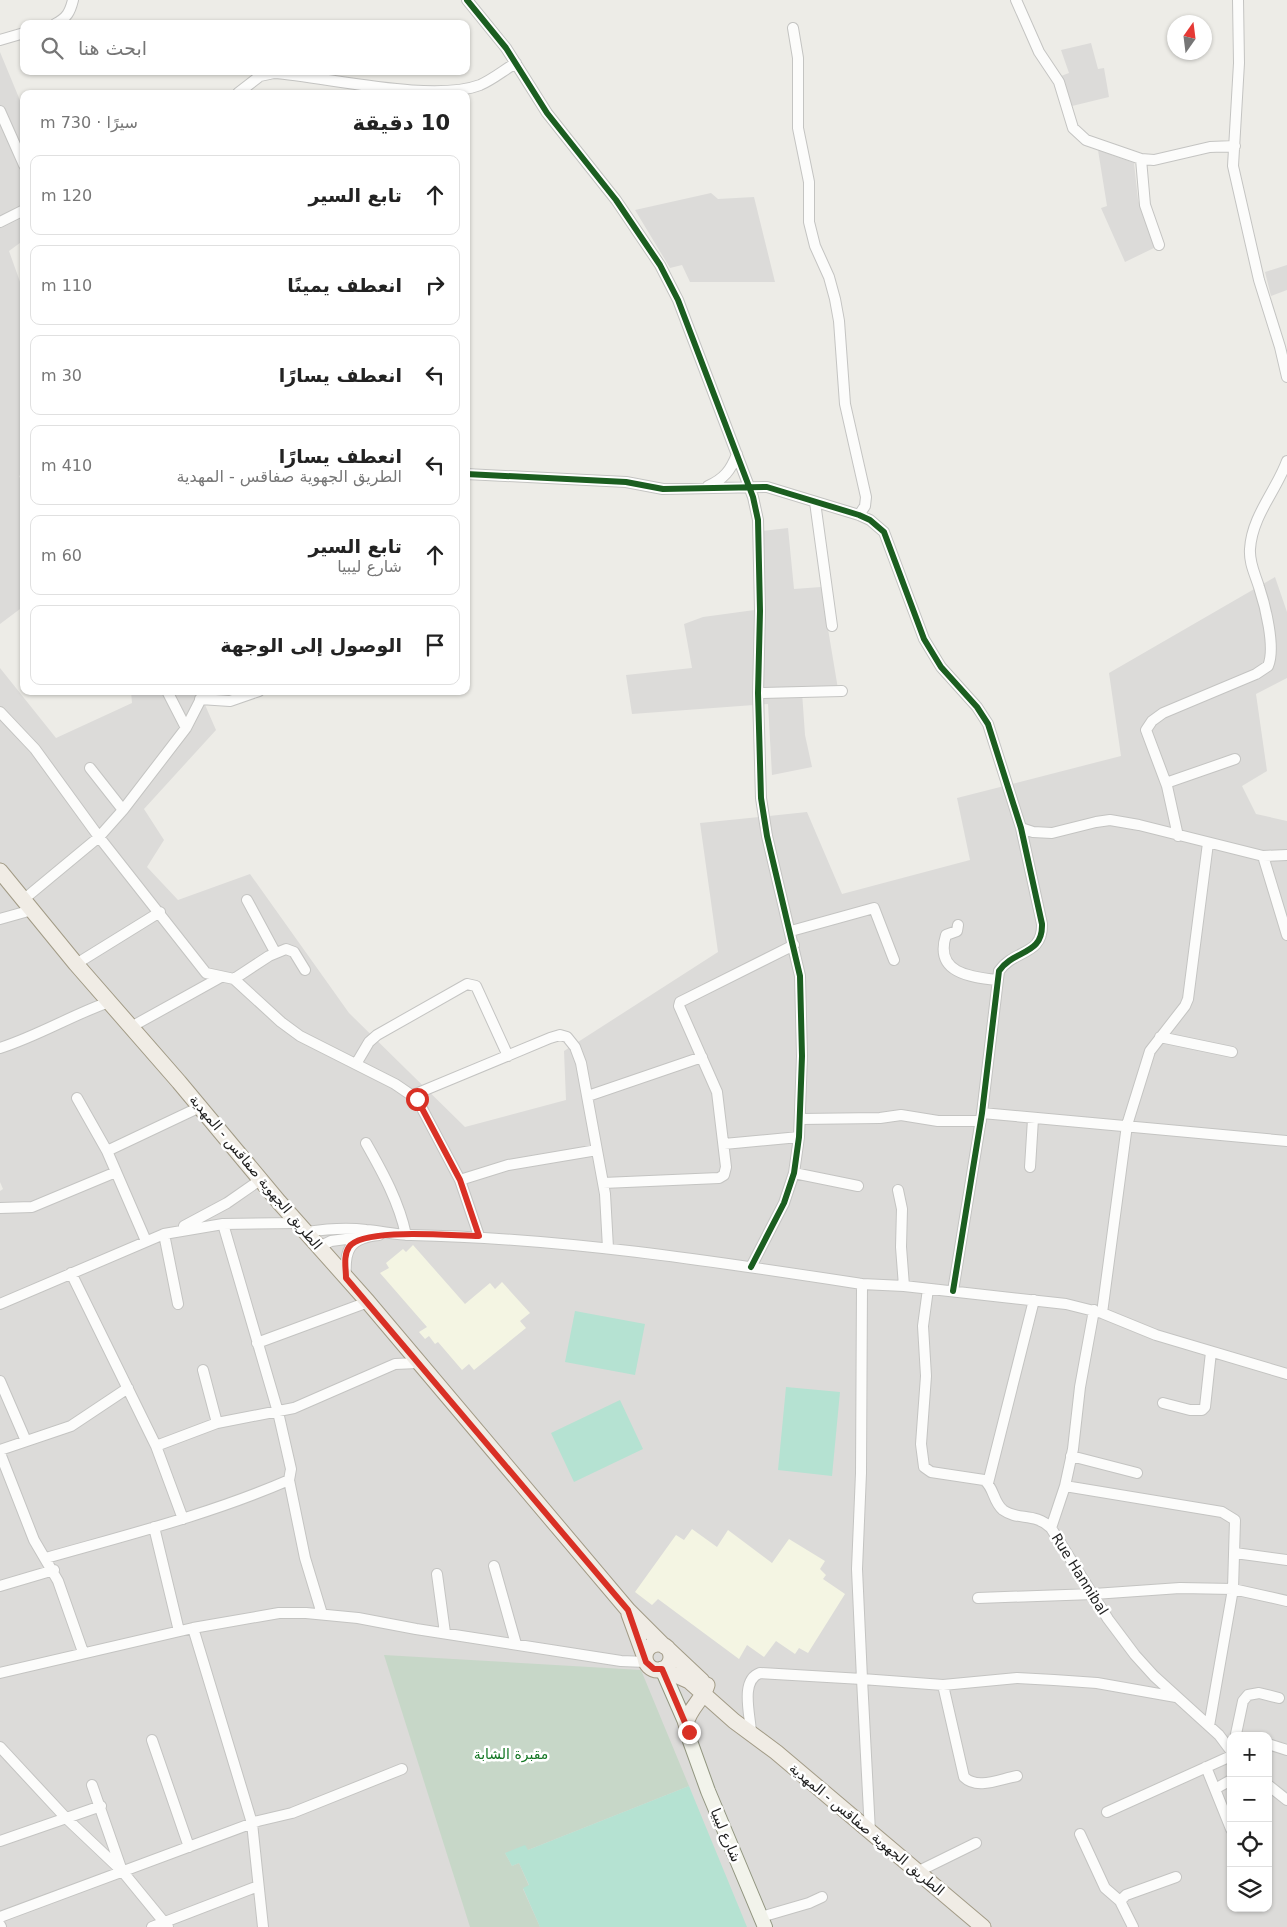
<!DOCTYPE html>
<html lang="ar">
<head>
<meta charset="utf-8">
<style>
	body { margin:0; font-family:"DejaVu Sans","Noto Naskh Arabic",sans-serif; background:#f6f6f6; color:#222; direction:rtl }
	.controls { position:absolute; right:15px; bottom:15px; display:grid; overflow:hidden; border-radius:10px; box-shadow:0 1px 4px #0004 }
	.controls button { width:45px; height:45px; display:grid; place-items:center; padding:0; border:0; border-bottom:1px solid #e0e0e0; background:#fff; color:#222; font:25px sans-serif }
	.compass { position:absolute; left:1167px; top:15px; width:45px; height:45px; border-radius:50%; background:#fff; box-shadow:0 1px 4px #0004; rotate:14deg }
	.stop { position:absolute; width:15px; height:15px; margin:-11px; border:4px solid #d93025; border-radius:50%; background:#fff }
	.stop.end { background:#d93025; border-color:#fff; box-shadow:0 1px 5px #0008 }
	.list { margin:0; padding:0; list-style:none }
	h2 { display:flex; justify-content:space-between; align-items:center; height:65px; margin:0; padding:0 20px; font-size:21px }
	h2 small { font-size:16px; font-weight:400; color:#767676 }
	.list li { display:grid; grid-template-columns:32px 1fr auto; gap:15px; align-items:center; box-sizing:border-box; height:80px; margin:0 10px 10px; padding:0 10px; border:1px solid #e0e0e0; border-radius:10px }
	.list b { display:block; font-size:19px; white-space:nowrap }
	.list p { margin:0; font-size:16px; white-space:nowrap; color:#767676 }
	.list em { font-size:16px; font-style:normal; color:#767676 }
	.icon { flex:none; width:28px; height:28px; fill:none; stroke:currentColor; stroke-width:2; stroke-linecap:round; stroke-linejoin:round }
	.map { position:relative; flex:none; width:1287px; height:1927px; overflow:hidden; direction:ltr }
	.search { position:absolute; background:#fff; box-shadow:0 1px 4px #0004; left:20px; top:20px; width:450px; height:55px; display:flex; align-items:center; gap:12px; box-sizing:border-box; padding:0 18px; border-radius:10px; color:#767676; font-size:19px }
	.panel { position:absolute; background:#fff; box-shadow:0 1px 4px #0004; left:20px; top:90px; width:450px; height:605px; border-radius:10px; direction:rtl }
	.map>svg:first-child { display:block }
</style>
</head>
<body>
<div class="map">
<svg width="1287" height="1927" viewBox="0 0 1287 1927">
	<rect width="100%" height="100%" fill="#edece7"/>
	<!-- residential -->
	<path fill="#dcdbd9" fill-rule="evenodd" d="M1091,43l7,26 6,-1 5,29 -37,9 -11,-30 8,-3 -8,-23z
		M0,52l24,58v130l-15,11 15,42v180l-5,3 5,9v121l-24,18z
		M1098,150l36,13 4,37 18,47 -31,15 -24,-54 6,-2z
		M711,193l7,6 36,-2 21,85h-85l-8,-17 -12,3 -35,-58z
		M1287,265v25l-16,6 -6,-24z
		M788,528l6,61 27,-2 17,102 -36,3 3,43 7,32 -40,8 -4,-71 -136,10 -6,-39 66,-7 -8,-44 19,-7 59,-8v-78z
		M1275,577l12,35v66l-31,16 11,77 -25,15 14,28 31,7v1106h-1287v-736l3,-2 -3,-7v-514l56,70 76,-35 -1,-12h68l17,39 -72,79 20,31 -17,27 31,33 72,-26 99,139 116,114 101,-27 -2,-49 154,-99 -18,-129 107,-11 35,82 128,-34 -13,-62 164,-42 -12,-83zM1231,1736h37v172h-37z"/>
	<!-- education -->
	<path fill="#f4f5e3" d="M413,1245l52,59 25,-21 5,6 7,-7 28,31 -10,8 6,7 -52,42 -5,-6 -7,6 -24,-28 -3,2 -6,-8 -4,3 -6,-7 8,-5 -47,-54 9,-5 -3,-5 17,-14 3,3z
		M692,1529l25,18 11,-17 44,33 17,-24 36,22 -5,8 6,6 -3,4 22,15 -37,59 -9,-5 -4,6 -19,-13 -12,16 -17,-12 -8,14 -81,-60 -6,6 -17,-13 41,-57 8,5z"/>
	<!-- cemetery -->
	<path fill="#c7d7c8" d="M384,1655l257,15 48,116 -161,64 -23,3 7,13 7,-3 10,23 -6,3 17,38h-70z"/>
	<!-- pitch -->
	<path fill="#b5e2d2" d="M575,1311l70,13 -10,51 -70,-13z
		M786,1387l54,5 -8,84 -54,-6z
		M620,1400l23,49 -69,33 -23,-49z
		M689,1786l58,141h-207l-17,-39 6,-3 -10,-22 -7,3 -7,-13 20,-8 3,5z"/>
	<g fill="none" stroke-linecap="round" stroke-linejoin="round">
		<!-- minor casing -->
		<g stroke="#c4c4c2" stroke-width="12">
			<path id="minor" d="M467,0l39,48 41,65 69,87 44,65 18,35 75,197 5,23 2,91 -2,82 3,105 6,38 33,140 2,80 -3,81 -5,36 -10,30 -33,64
				M1016,0l23,52 20,30 14,46 13,12 55,19 13,1 56,-13 25,-1
				M1238,0l1,63 -6,103 26,114 21,67 7,30
				M55,24c12,-6 15,-12 18,-24
				M793,28l5,30v70l11,54v40l6,24 14,31 6,22 4,22 6,83 21,93 -1,9 -6,9
				M0,40l24,-7
				M238,93l22,-17 14,-3c53,4 158,30 206,12 12,-5 24,-15 36,-22
				M0,111l24,54
				M1141,159l4,46 14,40
				M0,222l24,-12
				M466,474l160,8 37,7 104,-2 92,28 11,5 14,12 40,107 17,28 36,40 11,17 33,104 21,96c1,32 -28,25 -43,47l-17,142 -29,178
				M708,486c16,-7 23,-16 29,-32
				M815,502l17,124
				M167,691l19,37
				M758,693l84,-2
				M200,699l30,2 29,-10
				M0,712l35,37 64,88 107,136 28,6 47,43 19,14 95,48 22,15 43,81 19,56
				M90,768l33,42
				M1166,783l69,-24
				M1021,828l12,4 19,1 44,-11 14,-2 29,5 124,31 24,-1
				M1178,836l-11,-50 -21,-56 6,-9 11,-8 93,-39 12,-8c8,-18 -3,-61 -9,-79 -4,-13 -10,-24 -9,-38 2,-33 26,-58 37,-88
				M1263,856l24,79
				M23,900l76,-63 24,-27 63,-82 19,-37
				M247,900l28,52
				M0,919l32,-9
				M958,925l-1,6 -11,4c-12,38 24,42 51,45
				M791,931l83,-23 20,52
				M76,964l84,-52
				M234,979l35,-23 17,-7 8,3 11,18
				M131,1027l90,-50
				M1160,1037l72,15
				M0,1048c38,-12 72,-33 109,-46
				M356,1064l13,-22 8,-7 90,-51 9,2 32,70
				M413,1095l137,-57 10,-3 7,2 8,10 6,16 24,131 3,54
				M588,1096l114,-39
				M77,1098l30,53 39,90
				M982,1113l305,28
				M800,1119l80,-1 21,-3 37,6h43
				M366,1143c17,30 33,59 40,92
				M724,1144l75,-7
				M107,1151l93,-44
				M1030,1167l3,-48
				M794,1173l64,13
				M460,1180l48,-15 89,-15
				M603,1183l116,-5 5,-3 2,-8 -9,-75 -38,-86 1,-4 114,-57
				M898,1190l4,19 -1,38 3,39
				M0,1208l32,-1 84,-35
				M223,1224l55,188 13,57 -2,11 16,78 17,56
				M184,1226l43,-23 33,-23
				M306,1232c20,-3 40,-5 60,-2 15,1 30,5 45,5 152,3 301,26 451,49l42,2 162,18 36,9 54,22 131,39
				M164,1234l14,70
				M319,1247l12,-6 30,-4
				M71,1273l85,173 27,73
				M346,1278c-2,-28 3,-40 33,-43
				M928,1289l-5,37 3,50 -5,68 3,23 7,5 53,8c10,7 9,22 19,30 15,11 32,2 48,18l57,91 27,36 19,21 65,59 12,16
				M0,1304l164,-70 59,-10 75,-1
				M1102,1313l25,-188 23,-74 35,-45 3,-7 20,-156
				M257,1343l111,-41
				M203,1370l14,53
				M0,1381l26,60
				M1163,1403l27,7h12l3,-3 6,-55
				M156,1446l61,-23 77,-15 101,-44 22,-1
				M0,1450l71,-24 57,-38
				M0,1453l34,87 24,41 25,71
				M1071,1456l66,17
				M988,1483l46,-183
				M1065,1486l157,26 13,8 -2,69 -24,137
				M154,1527l25,104
				M1051,1528l14,-42 8,-37 7,-62 14,-77
				M1235,1553l52,7
				M46,1558c81,-23 165,-44 243,-78
				M494,1566l22,78
				M437,1574l8,59
				M0,1586l54,-16
				M978,1598l116,-4 86,-6 53,1 54,12
				M193,1628l59,195 11,104
				M0,1673l193,-45 86,-15h27l52,5 58,11 205,32 25,1
				M943,1685l21,92c13,13 36,2 53,-1
				M751,1732c-1,-18 -11,-52 9,-59l102,6 -5,-110 4,-96 1,-189
				M1236,1734l7,-33 5,-6 11,-2 20,5
				M152,1740l37,107
				M1268,1744l19,6
				M0,1747l66,71 57,54 45,55
				M1206,1767l25,62
				M92,1785l30,86
				M1268,1785l19,15
				M1215,1789l16,-9
				M1107,1812l124,-56
				M870,1832l-8,-153 81,6 74,-7 37,2 43,3 79,14
				M1080,1834l25,54 15,13 13,26
				M0,1841l101,-35
				M917,1872l59,-29
				M1120,1901l6,-6 50,-18
				M0,1917l258,-96 34,-8 110,-44
				M761,1917l48,-14 13,-6
				M0,1925l1,2
				M152,1927l106,-41"/>
		</g>
		<!-- secondary casing -->
		<g stroke="#929680" stroke-width="16">
			<path id="secondary" d="M662,1669l24,55 4,17 18,50 57,136"/>
		</g>
		<!-- primary casing -->
		<g stroke="#a29b86" stroke-width="17">
			<path id="primary" d="M0,871l76,93 103,118 100,120 89,100 260,308 36,36
				M629,1614l16,44
				M645 1657a13 13 0 1 1 26 0a13 13 0 1 1-26 0Z
				M668,1649l34,32
				M662,1669l27,12 45,40 42,31 207,175
				M686,1724c3,-16 17,-24 21,-39"/>
		</g>
		<!-- minor -->
		<use href="#minor" stroke="#fcfcfb" stroke-width="10"/>
		<!-- secondary -->
		<use href="#secondary" stroke="#f2f3eb" stroke-width="14"/>
		<!-- primary -->
		<use href="#primary" stroke="#f0ece5" stroke-width="15"/>
		<!-- cycleway casing -->
		<g stroke="#fff" stroke-width="9">
			<path id="cycleway" d="M467,0l39,48 41,65 69,87 44,65 18,35 75,197 5,23 2,91 -2,82 3,105 6,38 33,140 2,80 -3,81 -5,36 -10,30 -33,64
				M466,474l160,8 37,7 104,-2 92,28 11,5 14,12 40,107 17,28 36,40 11,17 33,104 21,96c1,32 -28,25 -43,47l-17,142 -29,178"/>
		</g>
		<!-- cycleway -->
		<use href="#cycleway" stroke="#1b5e20" stroke-width="6"/>
	</g>
	<g fill="none" stroke-linecap="round" stroke-linejoin="round">
		<!-- route -->
		<path stroke="#d93025" stroke-width="6" d="M417,1099l43,81 19,56c-26,0 -116,-9 -130,11 -6,9 -3,21 -3,31l282,332 18,52 8,7h8l27,63"/>
	</g>
	<g text-anchor="middle" stroke-width="5" stroke-linejoin="round" paint-order="stroke">
		<!-- street labels -->
		<g font-size="14" fill="#1f1f1f" stroke="#fff">
			<text transform="translate(256 1172) rotate(50)" y="5">الطريق الجهوية صفاقس - المهدية</text>
			<text transform="translate(1080 1574) rotate(58)" y="5">Rue Hannibal</text>
			<text transform="translate(867 1829) rotate(40)" y="5">الطريق الجهوية صفاقس - المهدية</text>
			<text transform="translate(726 1835) rotate(67)" y="5">شارع ليبيا</text>
		</g>
		<!-- park labels -->
		<g font-size="14" fill="#137724" stroke="#fff">
			<text x="511" y="1759">مقبرة الشابة</text>
		</g>
	</g>
</svg>
<div class="controls">
<button>+</button>
<button>−</button>
<button><svg class="icon" aria-label="locate" viewBox="0 0 24 24"><circle cx="12" cy="12" r="6"/><path d="M12 2v4M12 18v4M2 12h4M18 12h4"/></svg></button>
<button><svg class="icon" aria-label="layers" viewBox="0 0 24 24"><path d="M12 4l9 5-9 5-9-5zM3 14l9 5 9-5"/></svg></button>
</div>
<svg class="compass" viewBox="-18 -18 36 36"><path d="M0-13l5 13h-10z" fill="#e53935"/><path d="M0 13l5-13h-10z" fill="#767676"/></svg>
<div class="stop" style="left:417px;top:1099px"></div>
<div class="stop end" style="left:689px;top:1732px"></div>
<div class="search"><svg class="icon" aria-label="search" viewBox="0 0 24 24"><circle cx="10" cy="10" r="6"/><path d="M15 15l6 6"/></svg>ابحث هنا</div>
<section class="panel">
<h2>10 دقيقة<small>سيرًا · 730 m</small></h2>
<ul class="list">
<li><svg class="icon" aria-label="ahead" viewBox="0 0 24 24"><path d="M12 20V5M6 11l6-6 6 6"/></svg><div><b>تابع السير</b></div><em>120 m</em></li>
<li><svg class="icon" aria-label="right" viewBox="0 0 24 24"><path d="M7 20v-9h11M14 6l5 5-5 5"/></svg><div><b>انعطف يمينًا</b></div><em>110 m</em></li>
<li><svg class="icon" aria-label="left" viewBox="0 0 24 24"><path d="M17 20v-9H6M10 6l-5 5 5 5"/></svg><div><b>انعطف يسارًا</b></div><em>30 m</em></li>
<li><svg class="icon" aria-label="left" viewBox="0 0 24 24"><path d="M17 20v-9H6M10 6l-5 5 5 5"/></svg><div><b>انعطف يسارًا</b><p>الطريق الجهوية صفاقس - المهدية</p></div><em>410 m</em></li>
<li><svg class="icon" aria-label="ahead" viewBox="0 0 24 24"><path d="M12 20V5M6 11l6-6 6 6"/></svg><div><b>تابع السير</b><p>شارع ليبيا</p></div><em>60 m</em></li>
<li><svg class="icon" aria-label="arrive" viewBox="0 0 24 24"><path d="M6 21V4h12l-3 4 3 4H6"/></svg><div><b>الوصول إلى الوجهة</b></div></li>
</ul>
</section>
</div>
</body>
</html>
